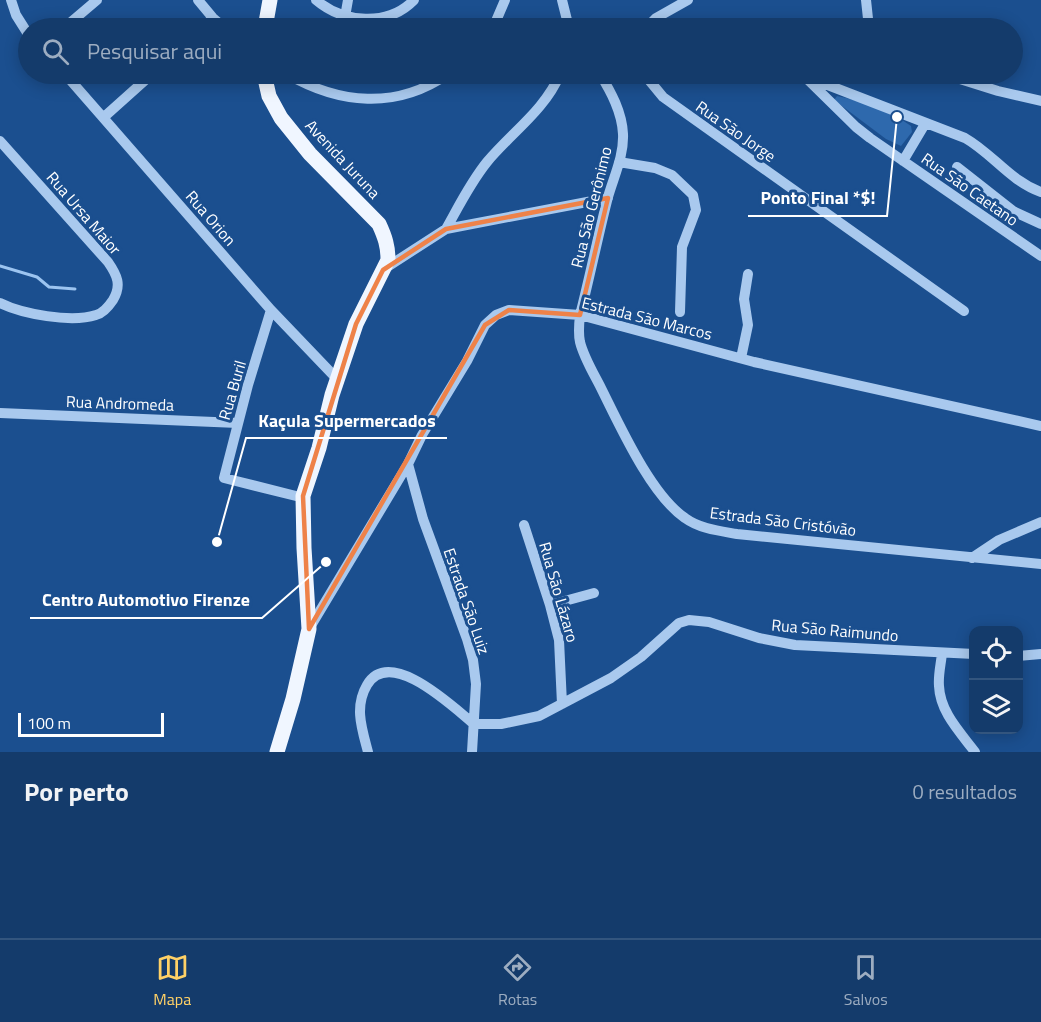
<!DOCTYPE html>
<html lang="pt">
<head>
<meta charset="utf-8">
<style>
	body { margin:0; font-family:"Titillium Web",sans-serif; background:#1d4271; color:#f1f3f6 }
	.controls { position:absolute; right:18px; bottom:18px; display:grid; overflow:hidden; border-radius:12px; box-shadow:0 3px 15px #0003 }
	.controls button { width:54px; height:54px; display:grid; place-items:center; padding:0; border:0; border-bottom:2px solid #33557e; background:#143b6b; color:#f1f3f6; font:30px sans-serif }
	.scale { position:absolute; left:18px; bottom:15px; width:146px; box-sizing:border-box; padding-left:6px; border:3px solid #fff; border-top:0; font-size:16px; line-height:21px; white-space:nowrap; color:#fff; -webkit-text-stroke:4px #1b4f8f; paint-order:stroke }
	.list { margin:0; padding:0; list-style:none }
	h2 { display:flex; justify-content:space-between; align-items:center; height:78px; margin:0; padding:0 24px; font-size:26px }
	h2 small { font-size:20px; font-weight:400; color:#9dadc1 }
	.icon { flex:none; width:33px; height:33px; fill:none; stroke:currentColor; stroke-width:2; stroke-linecap:round; stroke-linejoin:round }
	.map { position:relative; flex:none; width:1041px; height:752px; overflow:hidden }
	.search { position:absolute; background:#143b6b; box-shadow:0 3px 15px #0003; left:18px; right:18px; top:18px; height:66px; display:flex; align-items:center; gap:15px; box-sizing:border-box; padding:0 21px; border-radius:33px; color:#9dadc1; font-size:22px }
	.sheet { height:186px; background:#143b6b }
	nav { display:flex; justify-content:space-around; align-items:center; box-sizing:border-box; height:84px; border-top:2px solid #33557e; background:#143b6b; font-size:16px; color:#9dadc1 }
	nav a { display:grid; justify-items:center; gap:3px }
	nav .on { color:#ffd166 }
	.map>svg:first-child { display:block }
</style>
</head>
<body>
<div class="map">
<svg width="1041" height="752" viewBox="0 0 1041 752">
	<rect width="100%" height="100%" fill="#1b4f8f"/>
	<!-- green -->
	<path fill="#2e69ad" d="M837,96c25,5 53,15 74,30l1,6 -11,14 -15,-7 -52,-39z"/>
	<g fill="none" stroke-linecap="round" stroke-linejoin="round">
		<!-- stream -->
		<path stroke="#9cc4f0" stroke-width="3" d="M0,266l37,11 12,10 26,2"/>
		<!-- minor -->
		<path stroke="#a9c9ee" stroke-width="10" d="M11,0l5,15 12,19
			M198,0l15,18 12,10
			M316,0c27,23 72,27 98,0
			M562,0l5,20 7,8
			M866,0l3,28
			M345,17l3,-17
			M64,28l33,-28
			M202,28l11,-10
			M493,28l12,-28
			M646,28l10,-10 32,-18
			M65,74l206,236 66,69
			M287,74c52,30 109,36 161,0
			M600,74c11,18 22,38 23,60 1,22 -9,42 -15,63 -10,39 -18,79 -28,118 -1,9 -2,18 0,27 4,16 14,32 21,46 19,38 50,107 84,130 15,11 35,13 52,16l304,30
			M644,74l19,23 301,214
			M802,74l54,53 14,11 171,118
			M944,74l54,17 43,10
			M807,77l158,61c28,16 45,43 76,54
			M104,117l48,-43
			M0,141l108,121c9,13 14,23 5,38 -4,6 -9,13 -17,15 -25,8 -74,-1 -96,-12
			M903,161l22,-37
			M619,162l36,6 17,7 21,20 3,15 -14,37 -2,65
			M957,167l56,44 28,13
			M446,229c13,-23 24,-46 41,-67 24,-29 58,-52 73,-88
			M384,269l62,-40 162,-31
			M271,310l-23,75 -24,93 72,18
			M741,358l7,-33 -4,-26 4,-25
			M0,413l238,10
			M408,464l15,55 44,120 6,21 3,24 -4,68
			M524,525l26,80 9,35 3,64
			M972,558l27,-18 42,-18
			M550,605l44,-12
			M309,629l99,-165 14,-29 45,-74 18,-36 11,-10 13,-5 71,5 174,47 287,64
			M942,653c-1,11 -4,22 -3,33 1,26 21,46 36,66
			M1018,656l23,-2
			M368,752c-6,-23 -14,-45 -1,-67 23,-39 86,22 107,39h27l38,-8 72,-38 30,-21 38,-34 10,-3 20,2 50,16 36,7 179,9"/>
		<!-- major -->
		<path stroke="#f0f6ff" stroke-width="15" d="M265,28l5,-28
			M264,74l5,22 12,22 29,36 69,70c6,13 9,22 9,36l-32,64 -24,71 -13,53 -16,48 1,52 5,81 -16,70 -16,53"/>
	</g>
	<!-- marked area -->
	<path fill="none" stroke="#ee8249" stroke-width="4.5" stroke-linejoin="round" d="M608,198l-28,117 -71,-5 -24,15 -176,304 -6,-133 53,-172 27,-54 63,-41z"/>
	<g text-anchor="middle" stroke-width="6" stroke-linejoin="round" paint-order="stroke">
		<!-- street labels -->
		<g font-size="16" fill="#fff" stroke="#1b4f8f">
			<text transform="translate(736 131) rotate(35)" y="6">Rua São Jorge</text>
			<text transform="translate(343 159) rotate(47)" y="6">Avenida Juruna</text>
			<text transform="translate(970 189) rotate(35)" y="6">Rua São Caetano</text>
			<text transform="translate(591 207) rotate(-76)" y="6">Rua São Gerônimo</text>
			<text transform="translate(84 213) rotate(49)" y="6">Rua Ursa Maior</text>
			<text transform="translate(211 218) rotate(49)" y="6">Rua Orion</text>
			<text transform="translate(647 318) rotate(14)" y="6">Estrada São Marcos</text>
			<text transform="translate(232 390) rotate(-74)" y="6">Rua Buril</text>
			<text transform="translate(120 403) rotate(2)" y="6">Rua Andromeda</text>
			<text transform="translate(783 521) rotate(7)" y="6">Estrada São Cristóvão</text>
			<text transform="translate(559 592) rotate(74)" y="6">Rua São Lázaro</text>
			<text transform="translate(467 601) rotate(71)" y="6">Estrada São Luiz</text>
			<text transform="translate(835 630) rotate(5)" y="6">Rua São Raimundo</text>
		</g>
	</g>
	<!-- callouts -->
	<path fill="none" stroke="#fff" stroke-width="2" d="M897 117L887 216H748M217 542L246 438H447M326 562L262 618H30"/>
	<g fill="#fff" stroke="#1b4f8f" stroke-width="2">
		<circle cx="897" cy="117" r="6"/>
		<circle cx="217" cy="542" r="6"/>
		<circle cx="326" cy="562" r="6"/>
	</g>
	<g font-size="18" text-anchor="middle" font-weight="bold" fill="#fff" stroke="#1b4f8f" stroke-width="6" stroke-linejoin="round" paint-order="stroke">
		<text x="818" y="204">Ponto Final *$!</text>
		<text x="347" y="427">Kaçula Supermercados</text>
		<text x="146" y="606">Centro Automotivo Firenze</text>
	</g>
</svg>
<div class="controls">
<button><svg class="icon" aria-label="locate" viewBox="0 0 24 24"><circle cx="12" cy="12" r="6"/><path d="M12 2v4M12 18v4M2 12h4M18 12h4"/></svg></button>
<button><svg class="icon" aria-label="layers" viewBox="0 0 24 24"><path d="M12 4l9 5-9 5-9-5zM3 14l9 5 9-5"/></svg></button>
</div>
<div class="scale">100 m</div>
<div class="search"><svg class="icon" aria-label="search" viewBox="0 0 24 24"><circle cx="10" cy="10" r="6"/><path d="M15 15l6 6"/></svg>Pesquisar aqui</div>
</div>
<section class="sheet">
<h2>Por perto<small>0 resultados</small></h2>
<ul class="list">
</ul>
</section>
<nav>
<a class="on"><svg class="icon" aria-label="map" viewBox="0 0 24 24"><path d="M3 6l6-2 6 2 6-2v14l-6 2-6-2-6 2zM9 4v14M15 6v14"/></svg>Mapa</a>
<a><svg class="icon" aria-label="directions" viewBox="0 0 24 24"><path d="M12 3l9 9-9 9-9-9zM9 14v-3h6M13 9l2 2-2 2"/></svg>Rotas</a>
<a><svg class="icon" aria-label="saved" viewBox="0 0 24 24"><path d="M7 4h10v16l-5-4-5 4z"/></svg>Salvos</a>
</nav>
</body>
</html>
